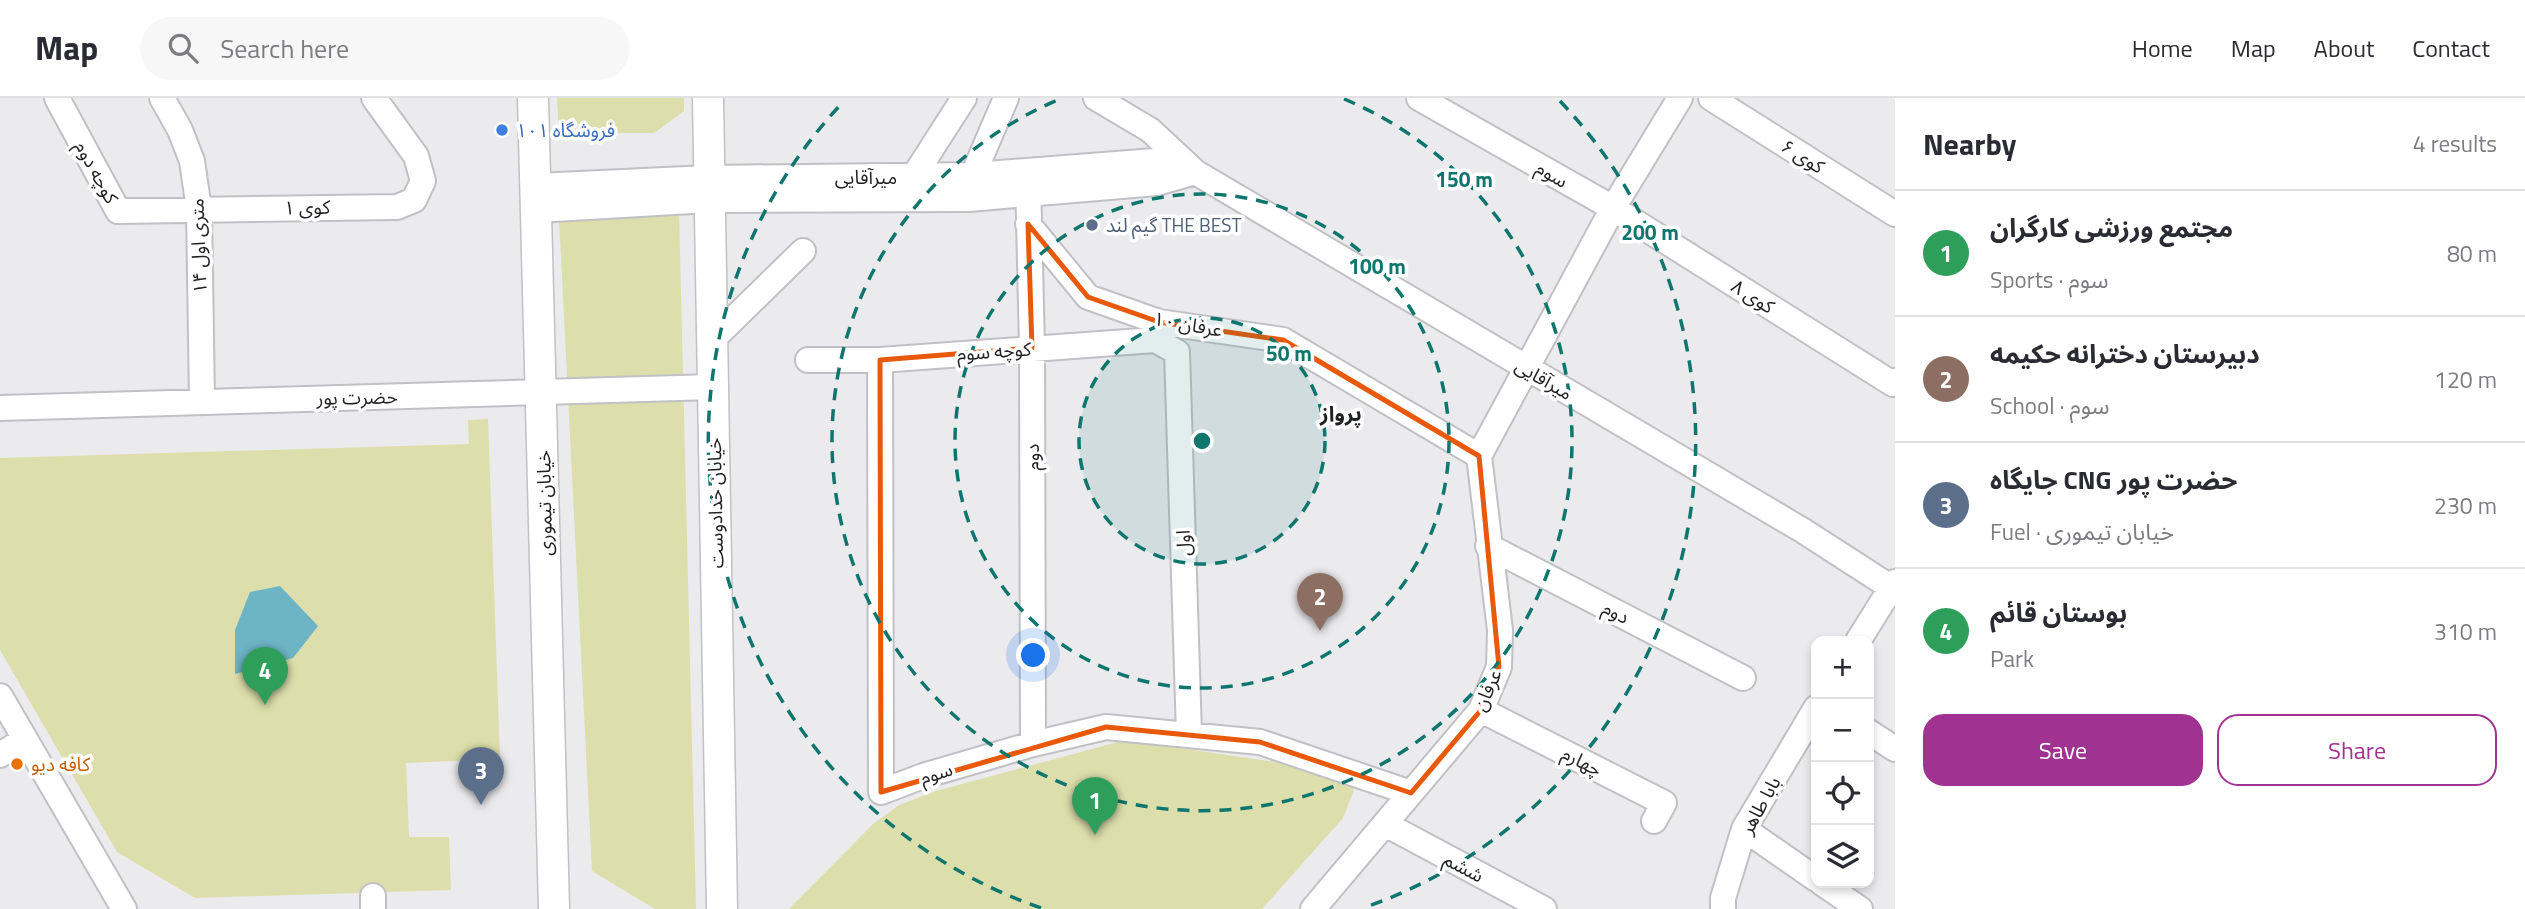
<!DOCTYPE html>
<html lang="en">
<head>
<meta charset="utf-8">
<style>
	body { margin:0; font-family:"Titillium Web","Noto Sans Arabic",sans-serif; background:#f7f7f7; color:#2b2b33 }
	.controls { position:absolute; right:21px; bottom:21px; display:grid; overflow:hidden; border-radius:14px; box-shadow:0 4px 10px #0003 }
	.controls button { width:63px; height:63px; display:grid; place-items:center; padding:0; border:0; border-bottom:2px solid #e1e1e2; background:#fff; color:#2b2b33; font:35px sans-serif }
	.you { position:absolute; left:1034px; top:558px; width:24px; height:24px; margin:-18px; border:5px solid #fff; border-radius:50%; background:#1a73e8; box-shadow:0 0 0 10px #1a73e833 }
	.badge { display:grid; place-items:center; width:46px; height:46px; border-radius:50%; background:#a03392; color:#fff; font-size:23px; font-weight:700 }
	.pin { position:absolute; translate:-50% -58px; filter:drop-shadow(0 2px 4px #0008) }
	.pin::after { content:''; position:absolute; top:37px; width:24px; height:21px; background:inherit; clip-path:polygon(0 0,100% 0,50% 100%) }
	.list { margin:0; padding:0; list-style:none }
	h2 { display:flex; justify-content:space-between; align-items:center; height:91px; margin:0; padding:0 28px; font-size:30px }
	h2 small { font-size:23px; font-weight:400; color:#7c7c81 }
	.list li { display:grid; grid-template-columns:46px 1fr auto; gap:21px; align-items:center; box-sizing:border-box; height:126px; padding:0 28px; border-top:2px solid #e1e1e2 }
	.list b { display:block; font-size:26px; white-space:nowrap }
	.list p { margin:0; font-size:23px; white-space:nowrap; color:#7c7c81 }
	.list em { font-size:23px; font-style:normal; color:#7c7c81 }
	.actions { display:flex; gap:14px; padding:21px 28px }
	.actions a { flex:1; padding:16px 0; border:2px solid #a03392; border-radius:21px; text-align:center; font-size:24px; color:#a03392 }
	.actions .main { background:#a03392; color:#fff }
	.icon { flex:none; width:38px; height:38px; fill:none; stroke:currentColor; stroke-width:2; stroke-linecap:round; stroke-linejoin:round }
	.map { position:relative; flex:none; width:1895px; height:811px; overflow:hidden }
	header { display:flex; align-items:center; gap:42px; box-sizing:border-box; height:98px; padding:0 35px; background:#fff; border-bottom:2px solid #e1e1e2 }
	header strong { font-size:33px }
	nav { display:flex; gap:38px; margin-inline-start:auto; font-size:24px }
	.search { width:490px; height:63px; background:#f7f7f7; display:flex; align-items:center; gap:18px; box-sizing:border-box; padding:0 24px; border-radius:38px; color:#7c7c81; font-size:26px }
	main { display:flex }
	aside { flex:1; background:#fff }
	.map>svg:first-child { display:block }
</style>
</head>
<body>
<header>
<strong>Map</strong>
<div class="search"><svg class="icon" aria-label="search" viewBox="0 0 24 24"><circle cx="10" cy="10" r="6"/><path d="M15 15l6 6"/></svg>Search here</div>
<nav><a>Home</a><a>Map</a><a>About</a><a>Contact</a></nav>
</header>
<main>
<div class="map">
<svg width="1895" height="811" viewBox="0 0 1895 811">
	<rect width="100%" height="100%" fill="#ebebee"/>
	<!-- green -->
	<path fill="#dcdeab" d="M557,0h127v13l-30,22h-95z
		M679,112l17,699h-41l-63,-38 -33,-653z
		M488,321l12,340 -94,4 3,74h40l2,53 -256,8 -78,-46 -117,-202v-192l469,-14 -1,-24z
		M1118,644l26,1 167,24 32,7 11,16 -11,28 -81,91h-473l84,-85 26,-19 37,-14z"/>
	<!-- water -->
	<path fill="#6db4c5" d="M280,488l38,40 -25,32 -58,16v-44l15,-38z"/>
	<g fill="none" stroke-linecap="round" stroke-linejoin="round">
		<!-- minor casing -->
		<g stroke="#c1c1c5" stroke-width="28">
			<path id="minor" d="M57,0l61,113 279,-4 17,-7 9,-19 -7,-25 -42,-58
				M162,0l18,32 12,31 7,48 3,192
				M1096,0l54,32 42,39
				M1419,0l194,110 280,176 2,-3
				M1711,0l184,116
				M1028,80l4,170 1,396
				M536,88l172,-8 265,-3 181,-14 41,11 607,358 93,60
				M912,90l2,-12 50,-78
				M971,90l2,-13 33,-77
				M537,112l172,-10 260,-1 188,-16 38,-11
				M1028,126l60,73 71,25 124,18 196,116
				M711,243l92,-90
				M808,262h72l275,-20 22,12 12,382
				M880,262l1,432 42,-16 110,-32 73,-17 154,15 151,51
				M0,310l713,-21
				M1479,358l134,-248 67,-110
				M1488,448l255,132
				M1858,543l37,-59
				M0,598l124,213
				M1481,612l183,93 -10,18
				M1869,634l26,17
				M0,657l25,-16
				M1385,726l159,85
				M1744,731l72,50
				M1822,785l38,26
				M373,798v13
				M1313,811l168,-199 18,-43 1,-37 -21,-174
				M1723,811v-11l21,-69 72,-121"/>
		</g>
		<!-- major casing -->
		<g stroke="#c1c1c5" stroke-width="33">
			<path id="major" d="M533,0l21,811
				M708,0l14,811"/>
		</g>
		<!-- minor -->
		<use href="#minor" stroke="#fff" stroke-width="24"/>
		<!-- major -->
		<use href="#major" stroke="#fff" stroke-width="30"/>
	</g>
	<!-- marked area -->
	<path fill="none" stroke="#e8590c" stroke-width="5" stroke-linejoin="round" d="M1028,126l60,73 71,25 124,18 196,116 20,211 -18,43 -70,83 -151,-51 -154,-15 -225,65 -1,-432 152,-12z"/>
	<!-- distance rings -->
	<circle cx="1202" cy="343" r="123" fill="#0f766e" fill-opacity=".12"/>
	<g fill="none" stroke="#0f766e" stroke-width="3.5" stroke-dasharray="12 9">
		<circle cx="1202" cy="343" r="123"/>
		<circle cx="1202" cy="343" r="247"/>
		<path d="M1344 1A370 370 0 1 1 1060 1"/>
		<path d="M1041 810A494 494 0 0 1 844 3M1560 3A494 494 0 0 1 1363 810"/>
	</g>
	<!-- markers -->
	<circle fill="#3f7fe0" stroke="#fff" stroke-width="2.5" cx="502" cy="32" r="7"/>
	<circle fill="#5c6f8a" stroke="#fff" stroke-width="2.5" cx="1092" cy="127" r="7"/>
	<circle fill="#e8710a" stroke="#fff" stroke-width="2.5" cx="17" cy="666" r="7"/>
	<g text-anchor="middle" stroke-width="7" stroke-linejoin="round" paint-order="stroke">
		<!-- shop labels -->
		<g font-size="19" fill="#366cbe" stroke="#fff" text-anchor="start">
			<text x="516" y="39">فروشگاه ۱۰۱</text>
		</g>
		<!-- street labels -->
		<g font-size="19" fill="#1f2021" stroke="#fff">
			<text transform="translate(1803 58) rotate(32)" y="7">کوی ۶</text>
			<text transform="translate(97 74) rotate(61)" y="7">کوچه دوم</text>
			<text transform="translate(1552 76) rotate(30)" y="7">سوم</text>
			<text x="866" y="86">میرآقایی</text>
			<text transform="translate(307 109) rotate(-1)" y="7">کوی ۱</text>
			<text transform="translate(198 148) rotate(-92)" y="7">۱۴ متری اول</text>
			<text transform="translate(1753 198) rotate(32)" y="7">کوی ۸</text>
			<text transform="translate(1188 226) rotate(10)" y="7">عرفان ۱۰</text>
			<text transform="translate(994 253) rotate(-4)" y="7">کوچه سوم</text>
			<text transform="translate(1544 281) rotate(30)" y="7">میرآقایی</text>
			<text transform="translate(357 299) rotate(-1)" y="7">حضرت پور</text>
			<text transform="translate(1032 359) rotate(-90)" y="7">دوم</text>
			<text transform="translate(544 405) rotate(-91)" y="7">خیابان تیموری</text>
			<text transform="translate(715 405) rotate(-91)" y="7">خیابان خدادوست</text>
			<text transform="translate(1183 445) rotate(-92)" y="7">اول</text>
			<text transform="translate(1616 514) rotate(27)" y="7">دوم</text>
			<text transform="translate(1487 592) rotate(-66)" y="7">عرفان</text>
			<text transform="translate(1582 663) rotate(27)" y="7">چهارم</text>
			<text transform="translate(936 675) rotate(-18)" y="7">سوم</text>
			<text transform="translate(1760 707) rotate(-61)" y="7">بابا طاهر</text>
			<text transform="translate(1464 769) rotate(28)" y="7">ششم</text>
		</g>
		<!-- service labels -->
		<g font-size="19" fill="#4e5e75" stroke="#fff" text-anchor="start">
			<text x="1106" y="134">گیم لند THE BEST</text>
		</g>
		<!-- food labels -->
		<g font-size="19" fill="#c56008" stroke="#fff" text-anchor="start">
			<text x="31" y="673">کافه دیو</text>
		</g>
		<!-- neighbourhood labels -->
		<g font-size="21" font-weight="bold" fill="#1f2021" stroke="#fff">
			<text x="1341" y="323">پرواز</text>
		</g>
	</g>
	<circle cx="1202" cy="343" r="10" fill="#0f766e" stroke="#fff" stroke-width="3.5"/>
	<g font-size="21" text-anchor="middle" font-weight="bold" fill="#0f766e" stroke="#fff" stroke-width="7" stroke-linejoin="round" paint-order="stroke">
		<text x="1464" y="89">150 m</text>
		<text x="1650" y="142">200 m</text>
		<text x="1377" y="176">100 m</text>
		<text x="1289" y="263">50 m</text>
	</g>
</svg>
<div class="controls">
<button>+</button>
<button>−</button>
<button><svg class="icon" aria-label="locate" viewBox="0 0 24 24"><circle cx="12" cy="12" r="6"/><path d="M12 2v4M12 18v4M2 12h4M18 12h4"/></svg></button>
<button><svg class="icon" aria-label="layers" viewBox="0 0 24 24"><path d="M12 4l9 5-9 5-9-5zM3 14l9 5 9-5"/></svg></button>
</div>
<div class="you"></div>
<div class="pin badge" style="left:1095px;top:737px;background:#2e9e5b">1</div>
<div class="pin badge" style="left:1320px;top:533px;background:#8d6e63">2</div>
<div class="pin badge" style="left:481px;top:707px;background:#5c6f8a">3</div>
<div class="pin badge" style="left:265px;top:607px;background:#2e9e5b">4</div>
</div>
<aside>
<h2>Nearby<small>4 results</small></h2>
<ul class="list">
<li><span class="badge" style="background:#2e9e5b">1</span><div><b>مجتمع ورزشی کارگران</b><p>Sports · سوم</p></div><em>80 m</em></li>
<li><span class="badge" style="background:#8d6e63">2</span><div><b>دبیرستان دخترانه حکیمه</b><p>School · سوم</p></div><em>120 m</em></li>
<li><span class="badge" style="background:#5c6f8a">3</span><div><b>جایگاه CNG حضرت پور</b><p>Fuel · خیابان تیموری</p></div><em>230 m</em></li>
<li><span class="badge" style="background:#2e9e5b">4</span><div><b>بوستان قائم</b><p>Park</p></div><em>310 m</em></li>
</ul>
<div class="actions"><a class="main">Save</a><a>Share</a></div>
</aside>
</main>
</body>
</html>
